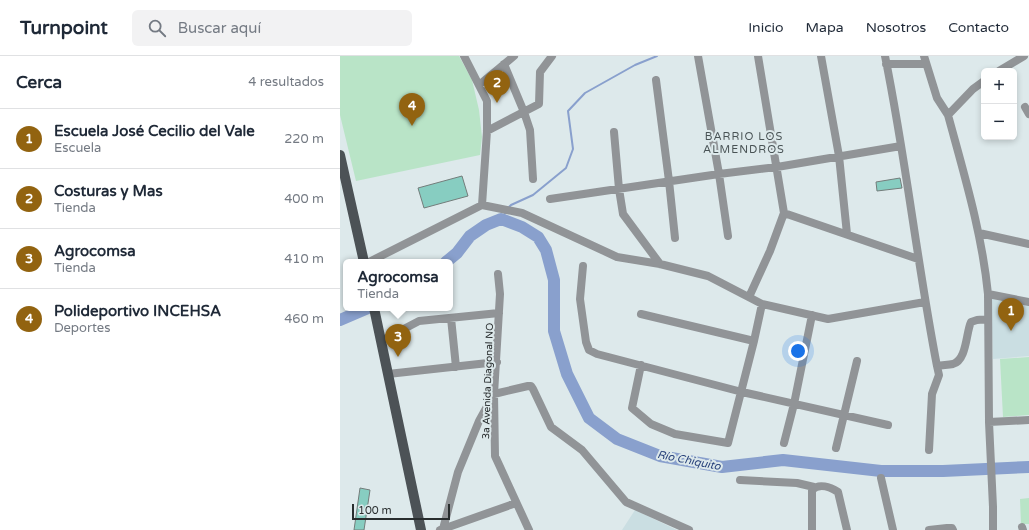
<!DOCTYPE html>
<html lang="es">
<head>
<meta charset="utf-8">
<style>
	body { margin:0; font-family:"Varela Round",sans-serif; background:#f2f2f3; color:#1f2937 }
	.controls { position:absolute; right:12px; top:12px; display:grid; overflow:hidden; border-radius:6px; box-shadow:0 2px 6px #0003 }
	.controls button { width:36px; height:36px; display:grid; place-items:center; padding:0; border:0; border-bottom:1px solid #e0e1e3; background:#fff; color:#1f2937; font:20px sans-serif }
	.scale { position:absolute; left:12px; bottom:10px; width:98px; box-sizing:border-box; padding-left:4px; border:2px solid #282d2e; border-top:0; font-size:11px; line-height:14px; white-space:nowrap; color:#282d2e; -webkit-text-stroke:3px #dde9eb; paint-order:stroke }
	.you { position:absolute; left:458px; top:295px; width:14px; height:14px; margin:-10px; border:3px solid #fff; border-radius:50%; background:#1a73e8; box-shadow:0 0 0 6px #1a73e833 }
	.badge { display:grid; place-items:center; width:26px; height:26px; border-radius:50%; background:#926310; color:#fff; font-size:13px; font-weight:700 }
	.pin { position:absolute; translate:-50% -33px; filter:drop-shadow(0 1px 2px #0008) }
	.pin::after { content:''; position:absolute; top:21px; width:14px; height:12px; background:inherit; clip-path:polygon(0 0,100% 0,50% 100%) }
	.popup { position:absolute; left:3px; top:203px; width:110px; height:52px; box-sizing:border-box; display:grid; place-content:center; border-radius:6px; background:#fff; filter:drop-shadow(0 1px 3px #0005); font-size:13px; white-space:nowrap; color:#747a83 }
	.popup b { font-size:15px; color:#1f2937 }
	.popup::after { content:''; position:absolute; left:50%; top:100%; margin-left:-8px; border:8px solid transparent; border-top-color:#fff }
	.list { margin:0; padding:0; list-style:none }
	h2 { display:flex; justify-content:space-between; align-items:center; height:52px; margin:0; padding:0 16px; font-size:17px }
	h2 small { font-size:13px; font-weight:400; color:#747a83 }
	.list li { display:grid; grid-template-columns:26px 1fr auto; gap:12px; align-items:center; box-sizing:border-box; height:60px; padding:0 16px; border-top:1px solid #e0e1e3 }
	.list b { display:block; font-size:15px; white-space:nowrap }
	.list p { margin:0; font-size:13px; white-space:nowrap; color:#747a83 }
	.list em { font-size:13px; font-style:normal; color:#747a83 }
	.icon { flex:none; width:22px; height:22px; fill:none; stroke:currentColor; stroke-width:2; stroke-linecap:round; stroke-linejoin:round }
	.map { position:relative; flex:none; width:689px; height:474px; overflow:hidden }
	header { display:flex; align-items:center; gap:24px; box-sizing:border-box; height:56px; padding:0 20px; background:#fff; border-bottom:1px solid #e0e1e3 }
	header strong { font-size:19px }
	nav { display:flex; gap:22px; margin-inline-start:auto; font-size:14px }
	.search { width:280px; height:36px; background:#f2f2f3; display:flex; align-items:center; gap:10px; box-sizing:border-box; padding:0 14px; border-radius:6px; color:#747a83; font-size:15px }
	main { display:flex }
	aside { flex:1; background:#fff }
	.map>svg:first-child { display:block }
</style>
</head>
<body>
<header>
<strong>Turnpoint</strong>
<div class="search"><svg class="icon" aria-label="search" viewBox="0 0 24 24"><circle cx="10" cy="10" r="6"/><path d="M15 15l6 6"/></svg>Buscar aquí</div>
<nav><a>Inicio</a><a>Mapa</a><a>Nosotros</a><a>Contacto</a></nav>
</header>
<main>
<aside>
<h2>Cerca<small>4 resultados</small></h2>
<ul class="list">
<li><span class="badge">1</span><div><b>Escuela José Cecilio del Vale</b><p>Escuela</p></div><em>220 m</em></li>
<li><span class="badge">2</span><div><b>Costuras y Mas</b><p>Tienda</p></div><em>400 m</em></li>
<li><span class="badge">3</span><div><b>Agrocomsa</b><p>Tienda</p></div><em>410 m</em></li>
<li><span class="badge">4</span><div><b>Polideportivo INCEHSA</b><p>Deportes</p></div><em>460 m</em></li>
</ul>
</aside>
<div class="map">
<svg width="689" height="474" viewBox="0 0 689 474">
	<rect width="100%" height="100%" fill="#dde9eb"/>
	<!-- built -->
	<path fill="#cadee2" d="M651,242l38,8v50l-36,3z
		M295,454l42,20h-55z"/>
	<!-- green -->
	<path fill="#b9e4c7" d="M0,0h119l13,24 7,30 3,27 -2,18 -124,26 -16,-66z
		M689,301v58l-26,2 -3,-58z
		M689,442v26h-8l-1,-25z"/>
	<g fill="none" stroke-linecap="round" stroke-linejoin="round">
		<!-- stream -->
		<path stroke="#89a0cd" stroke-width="2" d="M169,151l2,-2 22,-10 33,-27 7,-19 -5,-38 17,-18 50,-28 22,-9
			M161,163l5,-7"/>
		<!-- river -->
		<path stroke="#89a0cd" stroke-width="12" d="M106,206l11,-9 13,-17 16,-11 15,-6 21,8 16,10 8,13 8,30v51l13,43 22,44 28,21 43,17 62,11 61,-7 98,11h62l86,-4
			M0,264l28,-12"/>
	</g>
	<!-- building -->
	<path fill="#87cdc1" stroke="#737d7b" d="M122,120l6,20 -44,12 -6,-20z
		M560,122l2,10 -25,3 -1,-9z
		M20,432l10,2 -6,40h-10z"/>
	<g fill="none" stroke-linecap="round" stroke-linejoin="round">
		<!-- minor -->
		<path stroke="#919497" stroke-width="8" d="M124,0l23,45v30l-5,74
			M358,0l21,118 9,62
			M418,0l26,157 134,46
			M481,0l18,100 8,78
			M545,0c21,103 32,207 52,310 6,-1 11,-1 16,-2 14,-4 13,-32 18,-42l6,-2 11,-1
			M584,0l13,42 11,17c16,59 34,118 40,179l1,128 4,85v23
			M164,8l20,48 6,18 3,49
			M546,8h40
			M659,15l25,-15
			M316,24l13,101 6,57
			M139,29l35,-29
			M685,51l4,7
			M608,59l25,-26 11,-8
			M147,75l52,-27 1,-32 12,-16
			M274,76l5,57 4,25 37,50
			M210,143l169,-25 58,-7 124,-21
			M639,177l50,11
			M29,206l113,-57 40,8 95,44 43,7 48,12 54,28 66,15 97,-17
			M243,210l-3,33 6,43 3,8 8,4 145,38 146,33
			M158,218l2,20 -6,100 1,62 34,74
			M648,238l41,8
			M409,241l21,-46 14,-38
			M301,258l113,27
			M111,262l5,49
			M41,285l38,-20 80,-8
			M301,309l-9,43 19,16 24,10 53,9 26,-102 8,-37
			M48,318l109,-12
			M649,366l40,-2
			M444,387l10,-39 18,-89
			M496,392l21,-87
			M589,394l3,-56 7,-19 -2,-9
			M541,422l12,52
			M400,424l57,3 17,4
			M682,471l1,3
			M103,473l15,-57 21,-51 15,-27 34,-8h3l2,3 18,38 31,23 44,52 63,28
			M100,474l76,-27
			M472,474v-40c7,-7 18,-3 26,2l9,38
			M589,474l18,-2h5l1,2"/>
		<!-- major -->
		<path stroke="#4c5256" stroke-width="10" d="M0,99l24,107
			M34,252l47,222"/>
	</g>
	<g text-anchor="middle" stroke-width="4" stroke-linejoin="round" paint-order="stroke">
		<!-- street labels -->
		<g font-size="10" fill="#282d2e" stroke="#dde9eb">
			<text transform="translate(147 325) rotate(-88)" y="4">3a Avenida Diagonal NO</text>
		</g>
		<!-- neighbourhood labels -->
		<g font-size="11" letter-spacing="1" fill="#495355" stroke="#dde9eb">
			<text x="404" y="84">BARRIO LOS<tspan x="404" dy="13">ALMENDROS</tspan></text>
		</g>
		<!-- water labels -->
		<g font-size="11" font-style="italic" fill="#28427b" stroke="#dde9eb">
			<text transform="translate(349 404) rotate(11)" y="4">Río Chiquito</text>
		</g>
	</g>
</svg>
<div class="controls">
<button>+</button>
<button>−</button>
</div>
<div class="scale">100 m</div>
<div class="you"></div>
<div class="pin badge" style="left:671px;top:275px">1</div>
<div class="pin badge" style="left:157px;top:47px">2</div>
<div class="pin badge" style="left:58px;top:301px">3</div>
<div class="popup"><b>Agrocomsa</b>Tienda</div>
<div class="pin badge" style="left:72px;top:70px">4</div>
</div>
</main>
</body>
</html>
